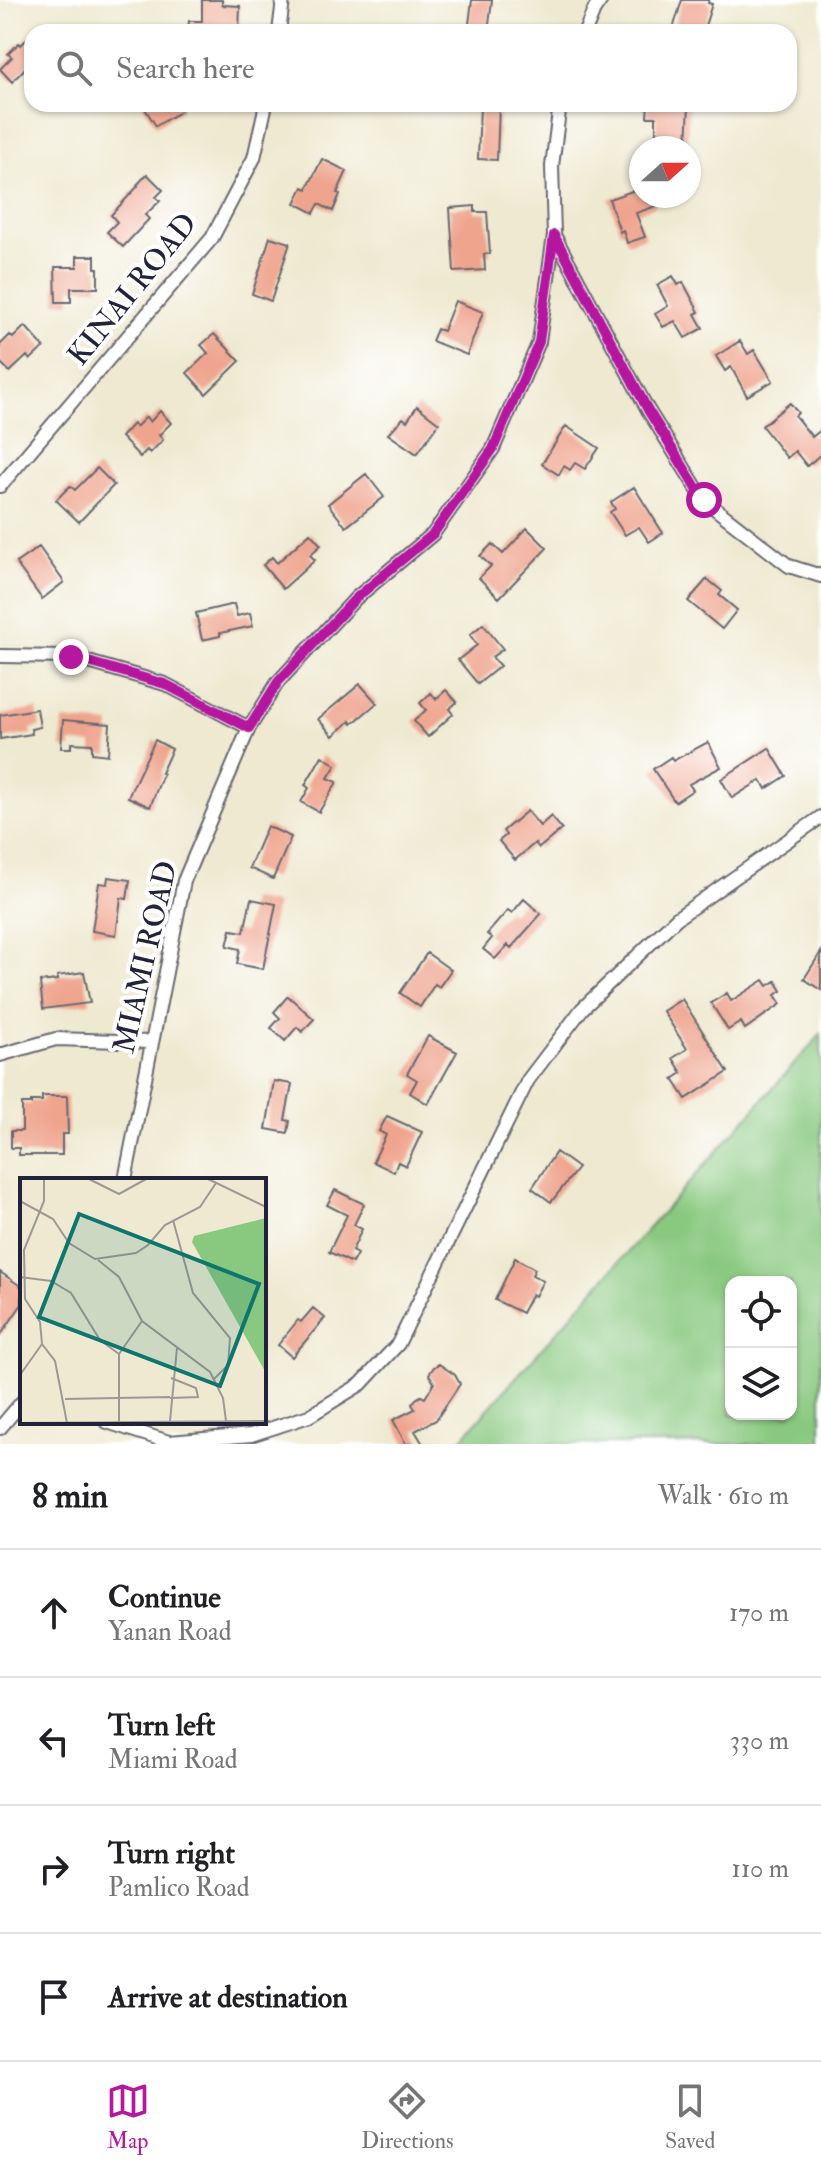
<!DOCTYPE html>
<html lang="en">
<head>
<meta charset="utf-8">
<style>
	body { margin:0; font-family:"IM FELL Double Pica",serif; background:#f2f2f2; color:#202124 }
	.controls { position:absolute; right:24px; bottom:24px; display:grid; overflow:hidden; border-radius:16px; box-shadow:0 2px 6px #0004 }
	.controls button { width:72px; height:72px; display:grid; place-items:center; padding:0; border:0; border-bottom:2px solid #e0e0e0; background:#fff; color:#202124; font:40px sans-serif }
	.compass { position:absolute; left:629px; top:136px; width:72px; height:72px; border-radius:50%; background:#fff; box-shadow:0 2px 6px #0004; rotate:69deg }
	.stop { position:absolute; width:24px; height:24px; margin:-18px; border:6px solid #b5179e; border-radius:50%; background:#fff }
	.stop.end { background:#b5179e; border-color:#fff; box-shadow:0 2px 8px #0008 }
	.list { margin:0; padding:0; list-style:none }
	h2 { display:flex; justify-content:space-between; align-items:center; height:104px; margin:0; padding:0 32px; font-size:34px }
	h2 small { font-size:26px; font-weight:400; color:#757577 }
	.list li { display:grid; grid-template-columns:52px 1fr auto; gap:24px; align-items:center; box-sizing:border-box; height:128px; padding:0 32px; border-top:2px solid #e0e0e0 }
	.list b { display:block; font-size:30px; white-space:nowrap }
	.list p { margin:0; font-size:26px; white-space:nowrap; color:#757577 }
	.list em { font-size:26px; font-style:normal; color:#757577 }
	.icon { flex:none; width:44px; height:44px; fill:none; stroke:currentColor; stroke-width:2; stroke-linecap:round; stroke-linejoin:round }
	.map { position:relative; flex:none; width:821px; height:1444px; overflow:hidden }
	.search { position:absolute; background:#fff; box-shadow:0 2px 6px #0004; left:24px; right:24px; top:24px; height:88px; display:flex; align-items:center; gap:20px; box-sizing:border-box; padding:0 28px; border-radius:24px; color:#757577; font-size:30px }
	.sheet { height:616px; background:#fff }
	nav { display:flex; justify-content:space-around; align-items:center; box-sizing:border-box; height:112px; border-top:2px solid #e0e0e0; background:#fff; font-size:22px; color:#757577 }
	nav a { display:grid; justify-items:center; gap:4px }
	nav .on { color:#b5179e }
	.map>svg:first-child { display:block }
</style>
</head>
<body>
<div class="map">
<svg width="821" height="1444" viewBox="0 0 821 1444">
	<rect width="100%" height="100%" fill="#fff"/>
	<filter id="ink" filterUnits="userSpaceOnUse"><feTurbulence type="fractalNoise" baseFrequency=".0125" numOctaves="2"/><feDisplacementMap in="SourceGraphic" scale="16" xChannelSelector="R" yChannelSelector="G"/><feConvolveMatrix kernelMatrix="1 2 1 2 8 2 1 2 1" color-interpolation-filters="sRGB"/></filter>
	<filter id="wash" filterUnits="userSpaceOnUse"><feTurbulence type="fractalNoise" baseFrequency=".006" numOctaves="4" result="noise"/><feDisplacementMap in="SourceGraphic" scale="32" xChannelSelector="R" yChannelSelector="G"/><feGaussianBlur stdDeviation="1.8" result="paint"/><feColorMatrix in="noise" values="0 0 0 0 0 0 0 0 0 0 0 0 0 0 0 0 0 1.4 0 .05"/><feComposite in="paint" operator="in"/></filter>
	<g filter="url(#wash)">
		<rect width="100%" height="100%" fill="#eee9d0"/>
		<!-- green -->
		<path fill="#88c87f" stroke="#55755d" stroke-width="2" fill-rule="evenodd" d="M821,1034v410h-364zM731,1282h60v132h-60z"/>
		<g id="blocks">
			<!-- building -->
			<path fill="#efa48e" d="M202,0h20v5l18,1 -1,26h-51l1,-11h13z
				M472,0h20l-4,32h-20z
				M682,0h27l-1,3 4,1 -9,28h-31z
				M32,34v27l-20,21 -12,-13 12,-12 -4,-3 11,-11 2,2z
				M142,104h34l5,7 -25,15z
				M480,104h19l-2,56 -19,-1z
				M648,104h41l-2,41 -23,-1 1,-6h-9v-21h-9z
				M322,159l25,12 -10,22 3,1 -7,17 -14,-7 -5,9 -19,-10 8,-16 4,2z
				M147,174l16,16 -7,7 4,4 -15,14 4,4 -26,28 -16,-15 10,-10 -6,-7 27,-29 -1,-1z
				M641,188v8h12l3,10 -20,7 9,24 -18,6 -4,-13 -3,2 -11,-33z
				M475,206v6h12l3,42h-6l1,16 -31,2 -4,-64z
				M270,237l20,6 -19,58 -19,-7z
				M77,256h18v12h3v20h-27v14h-15l-1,-35h22z
				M673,276l5,9 5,-3 16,30 -4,2 8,14 -18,10 -10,-17 -12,6 -8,-13 13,-8 -11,-21z
				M455,301l28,11 -16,43 -35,-14 5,-12 6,2z
				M25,326l19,21 -14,13 -3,-4 -17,16 -10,-10v-17l10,-10 3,3z
				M214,334l26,27 -34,33 -19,-21 21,-20 -7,-8z
				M740,341l8,13 6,-4 19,31 -26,15 -16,-29 -6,4 -9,-15z
				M790,403l8,10 -3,3 17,21 9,-7v24l-14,12 -12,-15 -8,7 -25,-32z
				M417,406l22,17 -22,31 -29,-20 15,-16 4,3z
				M160,411l11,12 -12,12 4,5 -13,13 -3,-3 -7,7 -19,-20 12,-13 3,3 10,-10 4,5z
				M566,426l33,22 -14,21 -10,-6 -5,7 -6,-4 -5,9 -17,-11z
				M97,468l17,17 -35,37 -23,-22 14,-14 5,4z
				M366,474l18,23 -38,30 -18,-23z
				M634,487l29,46 -14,9 -10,-15 -14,8 -15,-23 5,-3 -4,-7z
				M527,528l20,20 -48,50 -20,-20 12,-12 -11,-10 12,-12 11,10z
				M310,533l11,12 -11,10 5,5 -32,29 -20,-24 9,-8 5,6z
				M39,547l25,35 -22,17 -26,-36z
				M707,579l15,12 -3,4 18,15 -15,19 -34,-28z
				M234,604l3,12 13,-3 3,13 -33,7v3l-18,4 -6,-27z
				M483,624l20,25 -11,8 8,9 -22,18 -20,-24 19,-15 -7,-10z
				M360,684l17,19 -25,21 -2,-3 -17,15 -15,-17z
				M446,690l11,12 -8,7 4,5 -25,23 -14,-16 12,-11 -6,-7 11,-10 5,6z
				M37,709l3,18 -9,2 1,5 -32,5v-24z
				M63,720l47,4 -2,31 -16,-2v-9l-21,-1v5h-10z
				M155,740l17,9 -11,24 2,1 -13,33 -22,-10z
				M708,742l13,25 -32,17 4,6 -18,12 -22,-33 18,-12 2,4z
				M769,748l17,28 -20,13 -5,-9 -29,18 -11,-19z
				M322,756l14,9 -8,13 9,4 -18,30 -18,-10 8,-14 -4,-3z
				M527,811l13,15 11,-10 11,13 -23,19 -4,-5 -20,17 -16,-19 7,-6 -3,-4z
				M267,826l24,11 -18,42 -24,-11z
				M108,877l22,3 -3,19 -6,-1 -5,37 -24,-4 7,-48 8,1z
				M251,899l25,5 -13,65 -26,-5 3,-15 -13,-3 4,-16 13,2z
				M524,899l17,15 -30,34 -3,-3 -13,14 -12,-10 9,-11 -5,-4 21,-24 4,3z
				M821,952v38l-17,-11z
				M427,953l24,17 -12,17 -4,-3 -15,23 -20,-14z
				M84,972l6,31 -47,6 -3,-27 17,-2v-4z
				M764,980l4,6 8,-5 6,10 -7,4 6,9 -36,25 -4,-7 -13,8 -17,-27 16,-10 4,8z
				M288,996l26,23 -12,13 -5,-5 -12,14 -14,-13 9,-10 -6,-6z
				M682,999l46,73 -42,27 -13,-20 9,-6 -9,-15 14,-9 -24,-38z
				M428,1036l29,16 -29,52 -18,-11 7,-13 -10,-6z
				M274,1081l18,3 -7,36 5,1 -2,12 -22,-4z
				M42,1096h25l1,38h-6v21h-43v-7h-8v-17h11v-27h9v-3h11z
				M387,1116l35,16 -16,34 -8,-4 -4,10 -21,-10 13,-27 -7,-4z
				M556,1152l22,16 -27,34 -19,-14z
				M335,1190l29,14 -10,21 8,4 -10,22 5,3 -5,9 -23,-11 18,-37 -20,-10z
				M515,1258l20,11 -3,6 11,6 -8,15 -3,-2 -10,19 -27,-13z
				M0,1272l22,15v17l-22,32z
				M313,1308l12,10 -33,39 -14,-12 20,-25 3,2z
				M439,1364l16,11 5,9 -24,36 -21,11 8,13h-17l-13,-24 22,-11 -3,-5 4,-5 5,-3 4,2 9,-15 -5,-9 5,-7z"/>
		</g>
	</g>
	<g filter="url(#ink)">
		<use href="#blocks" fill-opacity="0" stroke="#69686f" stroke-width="2"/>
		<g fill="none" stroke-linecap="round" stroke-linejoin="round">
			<!-- street casing -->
			<g stroke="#69686f" stroke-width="16">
				<path id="street" d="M279,32l4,-32
					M585,32l9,-22 7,-10
					M560,104l-8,62 2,69 94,175 56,90 85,66 32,10
					M0,486l212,-248 42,-80 12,-54
					M0,656l71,1 94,27 84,44
					M0,1055l56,-16 95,3
					M125,1180l59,-299 65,-153 29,-46 78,-84 77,-64 60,-85 46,-107 15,-107
					M107,1422l62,20 82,-7 58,-19 52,-32 37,-40 130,-264 54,-71 95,-91 144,-101
					M0,1428l22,-26"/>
			</g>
			<!-- street -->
			<use href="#street" stroke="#fff" stroke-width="12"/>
		</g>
	</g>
	<g fill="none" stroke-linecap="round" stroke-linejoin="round" filter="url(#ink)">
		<!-- route -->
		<path stroke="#b5179e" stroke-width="10" d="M71,657l94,27 84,44 29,-46 78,-84 77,-64 60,-85 46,-107 15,-107 94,175 56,90"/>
	</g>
	<g text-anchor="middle" stroke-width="8" stroke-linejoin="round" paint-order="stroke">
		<!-- street labels -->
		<g font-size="30" fill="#22223b" stroke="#fff">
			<text transform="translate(132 289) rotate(-51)" y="10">KINAI ROAD</text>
			<text transform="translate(145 957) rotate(-77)" y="10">MIAMI ROAD</text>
		</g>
	</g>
	<!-- overview -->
	<g transform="translate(20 1178)">
		<rect width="246" height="246" fill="#eee9d0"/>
		<path d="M246,40v155l-74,-131 2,-6z" fill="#88c87f"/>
		<path fill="none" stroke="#9c9994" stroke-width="2" d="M67,0l32,16 29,-16M186,0l60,29M0,23l33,18 16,24 26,16 41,-6 12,-8 17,-20 35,-18 16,-24M153,42l20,73 37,45 -2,27 -14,14M78,82l21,17 23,44 68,51 13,26 3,23M0,99l31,4 20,12 29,47 19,14M22,166l13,17 12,62M0,197l22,-31 -2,-22 -15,-23 -1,-49 20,-49v-23M150,220l28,-1 -2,-9 -25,-10M45,221l105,-2M150,243l7,-73M99,244v-68l23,-33M0,245l246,-2"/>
		<path fill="#0f766e" fill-opacity="0.15" stroke="#0f766e" stroke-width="4" d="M59,36l180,70 -39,102 -181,-69z"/>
		<rect width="246" height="246" fill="none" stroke="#22223b" stroke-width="4"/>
	</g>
</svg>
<div class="controls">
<button><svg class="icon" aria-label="locate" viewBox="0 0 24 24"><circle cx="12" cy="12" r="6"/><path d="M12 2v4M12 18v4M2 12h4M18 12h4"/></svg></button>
<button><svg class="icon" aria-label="layers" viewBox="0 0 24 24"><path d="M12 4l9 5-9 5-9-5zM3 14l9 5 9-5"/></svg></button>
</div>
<svg class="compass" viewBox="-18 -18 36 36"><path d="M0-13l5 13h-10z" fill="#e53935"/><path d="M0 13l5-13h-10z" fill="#757577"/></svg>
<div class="stop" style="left:704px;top:500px"></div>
<div class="stop end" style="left:71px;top:657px"></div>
<div class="search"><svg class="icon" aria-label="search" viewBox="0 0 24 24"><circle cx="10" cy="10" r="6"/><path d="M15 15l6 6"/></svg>Search here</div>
</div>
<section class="sheet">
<h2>8 min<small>Walk · 610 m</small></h2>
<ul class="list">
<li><svg class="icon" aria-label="ahead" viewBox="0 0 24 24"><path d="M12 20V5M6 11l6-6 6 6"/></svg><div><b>Continue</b><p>Yanan Road</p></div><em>170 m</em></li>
<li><svg class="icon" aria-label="left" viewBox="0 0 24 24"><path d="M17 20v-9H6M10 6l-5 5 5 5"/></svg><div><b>Turn left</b><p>Miami Road</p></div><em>330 m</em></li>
<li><svg class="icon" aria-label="right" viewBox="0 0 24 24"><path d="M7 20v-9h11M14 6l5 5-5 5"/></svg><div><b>Turn right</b><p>Pamlico Road</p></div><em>110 m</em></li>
<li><svg class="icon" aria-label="arrive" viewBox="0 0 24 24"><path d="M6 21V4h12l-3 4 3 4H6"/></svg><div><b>Arrive at destination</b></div></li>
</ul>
</section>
<nav>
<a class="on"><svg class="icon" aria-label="map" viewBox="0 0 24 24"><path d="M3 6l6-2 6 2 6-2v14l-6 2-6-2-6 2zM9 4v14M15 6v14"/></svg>Map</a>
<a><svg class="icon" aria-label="directions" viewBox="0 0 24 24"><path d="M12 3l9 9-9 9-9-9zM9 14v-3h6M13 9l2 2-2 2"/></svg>Directions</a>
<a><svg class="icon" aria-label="saved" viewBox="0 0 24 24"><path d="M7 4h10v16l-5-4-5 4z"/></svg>Saved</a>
</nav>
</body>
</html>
